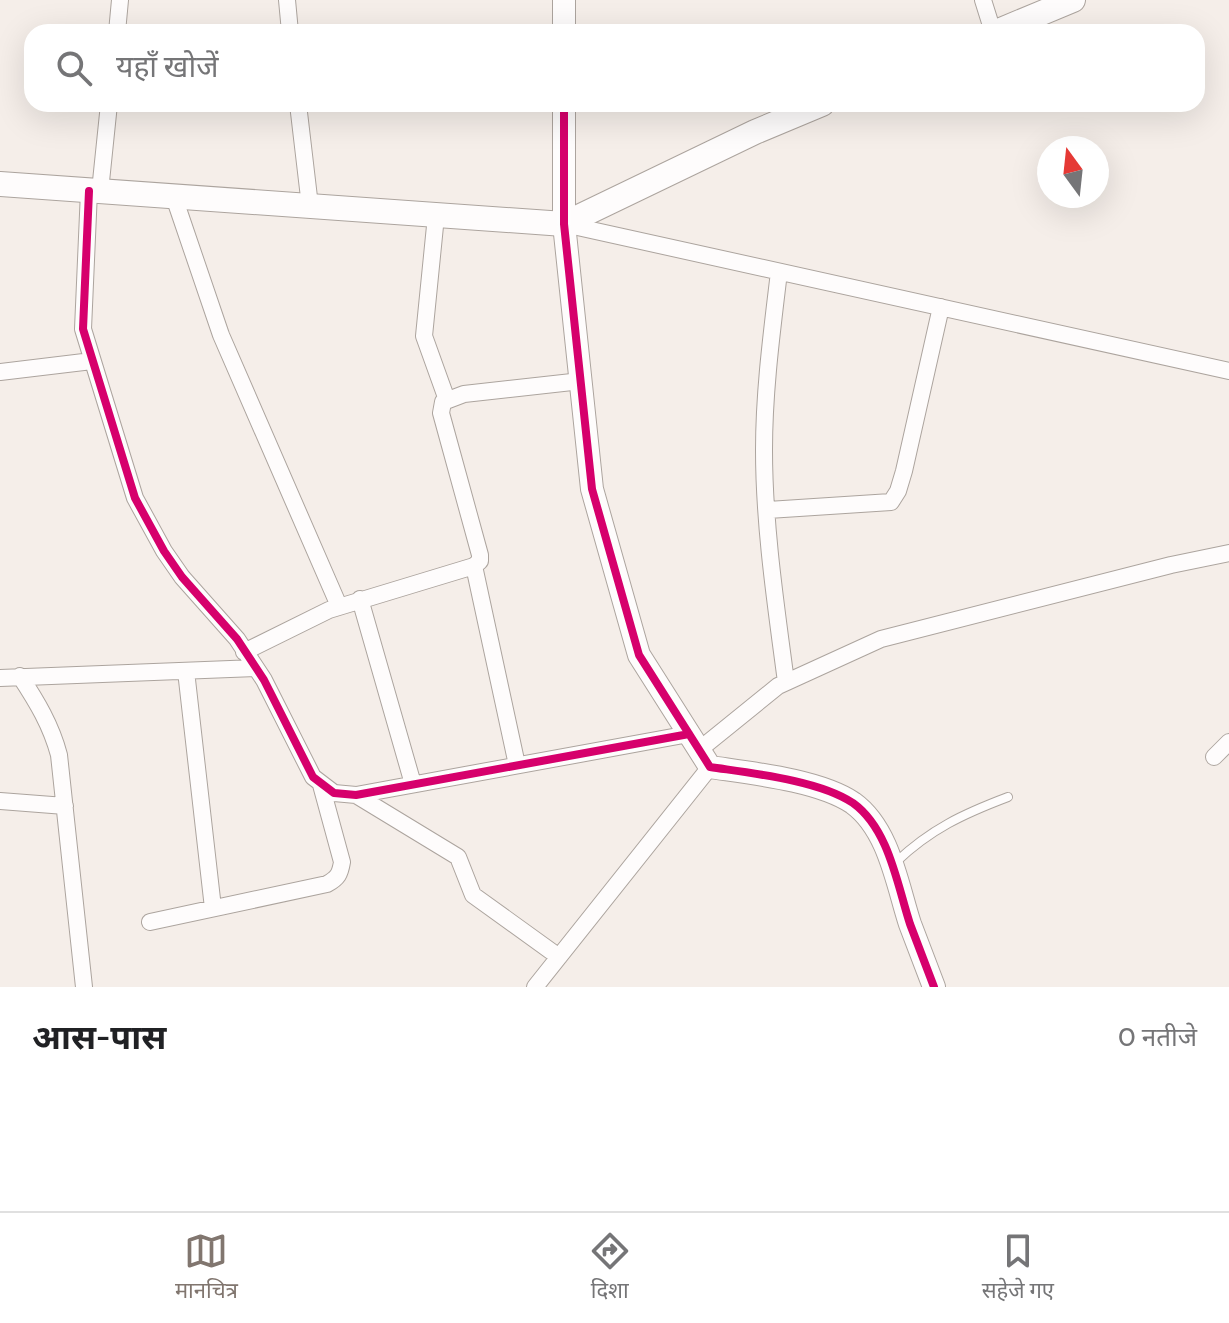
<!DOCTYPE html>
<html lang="hi">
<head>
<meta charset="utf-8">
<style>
	body { margin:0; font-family:Cabin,"Noto Sans Devanagari",sans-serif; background:#f6f6f6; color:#202124 }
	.compass { position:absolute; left:1037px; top:136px; width:72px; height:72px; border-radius:50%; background:#fff; box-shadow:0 8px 32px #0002; rotate:345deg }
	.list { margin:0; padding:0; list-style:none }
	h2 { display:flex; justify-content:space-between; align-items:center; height:104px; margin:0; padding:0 32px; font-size:34px }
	h2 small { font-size:26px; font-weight:400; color:#757577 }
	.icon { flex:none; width:44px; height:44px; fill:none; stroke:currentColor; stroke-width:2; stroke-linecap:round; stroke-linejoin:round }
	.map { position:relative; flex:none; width:1229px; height:987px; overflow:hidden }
	.search { position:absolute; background:#fff; box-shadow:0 8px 32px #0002; left:24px; right:24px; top:24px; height:88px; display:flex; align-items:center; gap:20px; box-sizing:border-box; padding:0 28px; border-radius:24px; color:#757577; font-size:30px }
	.sheet { height:224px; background:#fff }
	nav { display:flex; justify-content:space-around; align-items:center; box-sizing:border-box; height:112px; border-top:2px solid #e0e0e0; background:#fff; font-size:22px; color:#757577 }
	nav a { display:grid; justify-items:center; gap:4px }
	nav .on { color:#81766f }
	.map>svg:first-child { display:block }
</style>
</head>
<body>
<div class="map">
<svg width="1229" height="987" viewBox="0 0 1229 987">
	<rect width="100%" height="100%" fill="#f5eee9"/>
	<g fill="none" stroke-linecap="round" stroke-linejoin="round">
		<!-- service casing -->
		<g stroke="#aca49e" stroke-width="10">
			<path id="service" d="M896,862c35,-33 67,-48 112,-65"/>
		</g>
		<!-- minor casing -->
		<g stroke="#aca49e" stroke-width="18">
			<path id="minor" d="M287,0l3,32
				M983,0l10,32
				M117,32l3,-32
				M298,104l12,102
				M89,191l-6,138 52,169 29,53 18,26 55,62 27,41 49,97 21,16 22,2 333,-61
				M100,191l9,-87
				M174,197l47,138 118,271
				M436,216l-12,120 23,64
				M564,224l665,147
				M779,272c-7,59 -15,118 -15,178 0,77 12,156 22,232
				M0,372l92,-11
				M768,510l123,-8 7,-11 6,-20 37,-164
				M474,566l43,199
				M360,599l53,185
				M244,652l85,-42 145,-44 6,-5v-6l-39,-142 2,-11 21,-8 117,-13
				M186,671l27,237
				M20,676c17,26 31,49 39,79l25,232
				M0,678l256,-10
				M699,750l79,-64 103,-47 290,-74 58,-12
				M1214,757l15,-15
				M356,795l102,62 15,38 86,62
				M0,801l65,5
				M150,922l177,-38c11,-6 13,-10 15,-22l-21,-77
				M535,987l175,-220"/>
		</g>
		<!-- tertiary casing -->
		<g stroke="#aca49e" stroke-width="24">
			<path id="tertiary" d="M564,32v-32
				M564,104v120l28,265 47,166 71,112c40,6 109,13 143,36 36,26 44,81 57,121 8,21 16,42 24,63"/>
		</g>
		<!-- secondary casing -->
		<g stroke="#aca49e" stroke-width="26">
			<path id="secondary" d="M996,32l77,-32
				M0,184l564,40 191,-92 67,-28"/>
		</g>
		<!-- service -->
		<use href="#service" stroke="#fefcfc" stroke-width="8"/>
		<!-- minor -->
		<use href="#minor" stroke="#fefcfc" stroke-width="16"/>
		<!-- tertiary -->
		<use href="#tertiary" stroke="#fefcfc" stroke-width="22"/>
		<!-- secondary -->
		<use href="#secondary" stroke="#fefcfc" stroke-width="24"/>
		<!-- cycleway casing -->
		<g stroke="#fdfdfd" stroke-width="13">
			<path id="cycleway" d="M564,104v120l28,265 47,166 71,112c40,6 109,13 143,36 36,26 44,81 57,121 8,21 16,42 24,63
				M89,191l-6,138 52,169 29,53 18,26 55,62 27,41 49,97 21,16 22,2 333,-61"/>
		</g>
		<!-- cycleway -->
		<use href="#cycleway" stroke="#d6006c" stroke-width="8"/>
	</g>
</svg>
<svg class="compass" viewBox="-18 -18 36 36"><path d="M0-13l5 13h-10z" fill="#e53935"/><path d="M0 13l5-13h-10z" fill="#757577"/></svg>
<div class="search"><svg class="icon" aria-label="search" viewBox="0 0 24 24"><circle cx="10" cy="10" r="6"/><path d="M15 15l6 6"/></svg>यहाँ खोजें</div>
</div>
<section class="sheet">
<h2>आस-पास<small>0 नतीजे</small></h2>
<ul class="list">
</ul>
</section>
<nav>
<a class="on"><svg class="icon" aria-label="map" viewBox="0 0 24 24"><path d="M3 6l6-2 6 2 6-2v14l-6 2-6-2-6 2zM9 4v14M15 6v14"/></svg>मानचित्र</a>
<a><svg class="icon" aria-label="directions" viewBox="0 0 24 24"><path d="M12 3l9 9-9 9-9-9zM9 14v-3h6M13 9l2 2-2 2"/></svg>दिशा</a>
<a><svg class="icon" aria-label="saved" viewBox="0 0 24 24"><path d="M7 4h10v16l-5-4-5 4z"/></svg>सहेजे गए</a>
</nav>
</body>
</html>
